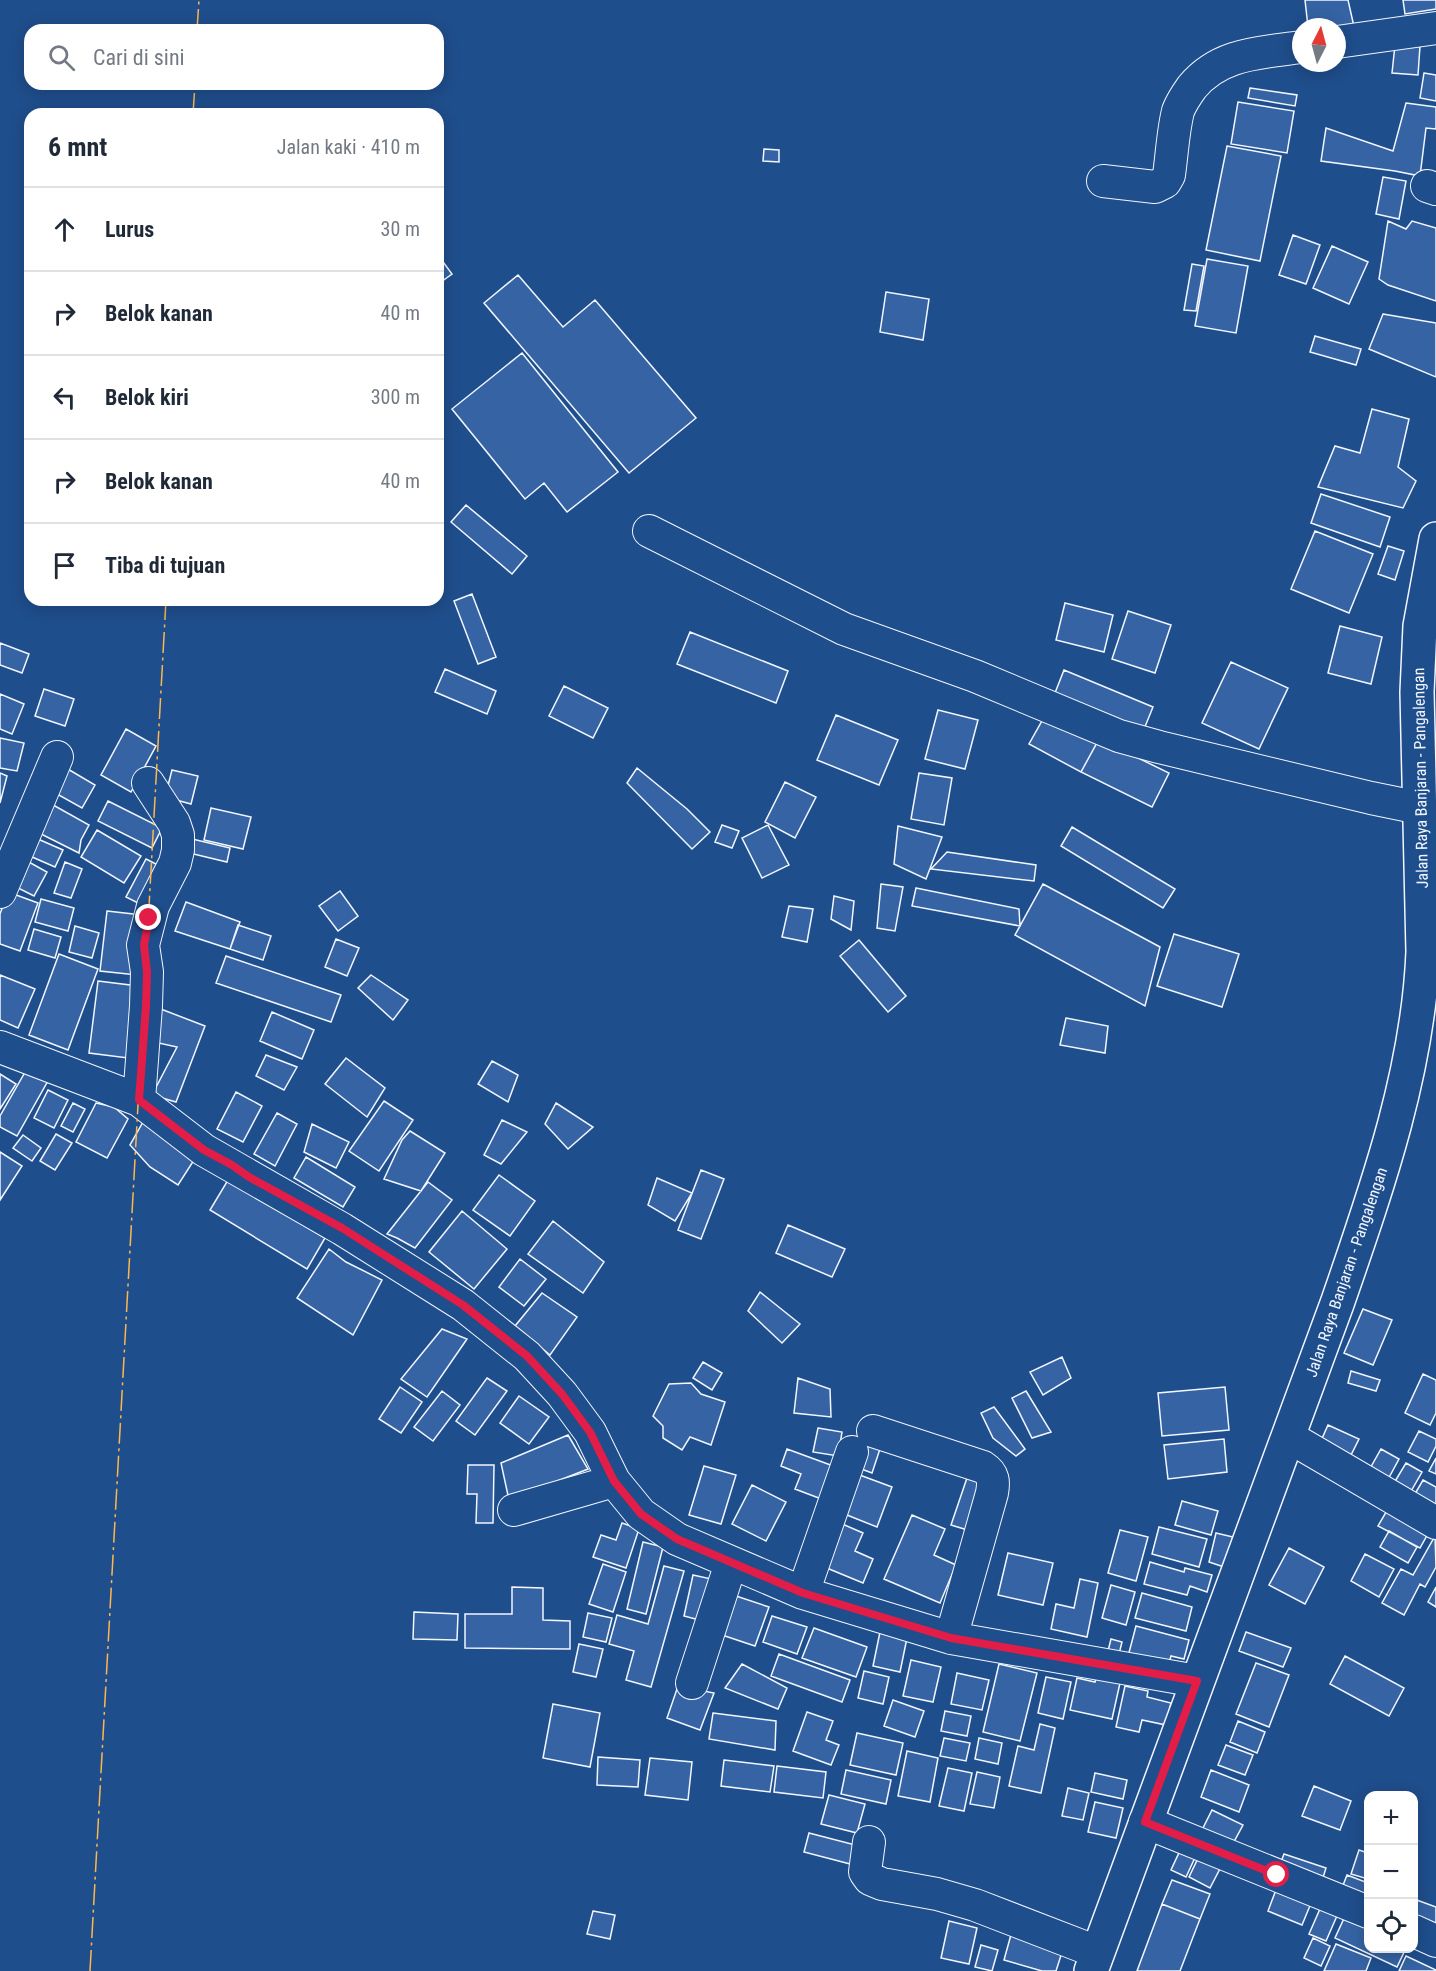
<!DOCTYPE html>
<html lang="id">
<head>
<meta charset="utf-8">
<style>
	body { margin:0; font-family:"Roboto Condensed",sans-serif; background:#f2f2f3; color:#1f2937 }
	.controls { position:absolute; right:18px; bottom:18px; display:grid; overflow:hidden; border-radius:12px; box-shadow:0 3px 15px #0003 }
	.controls button { width:54px; height:54px; display:grid; place-items:center; padding:0; border:0; border-bottom:2px solid #e0e1e3; background:#fff; color:#1f2937; font:30px sans-serif }
	.compass { position:absolute; left:1292px; top:18px; width:54px; height:54px; border-radius:50%; background:#fff; box-shadow:0 3px 15px #0003; rotate:6deg }
	.stop { position:absolute; width:18px; height:18px; margin:-14px; border:4px solid #e11d48; border-radius:50%; background:#fff }
	.stop.end { background:#e11d48; border-color:#fff; box-shadow:0 2px 6px #0008 }
	.list { margin:0; padding:0; list-style:none }
	h2 { display:flex; justify-content:space-between; align-items:center; height:78px; margin:0; padding:0 24px; font-size:26px }
	h2 small { font-size:20px; font-weight:400; color:#747a83 }
	.list li { display:grid; grid-template-columns:39px 1fr auto; gap:18px; align-items:center; box-sizing:border-box; height:84px; padding:0 24px; border-top:2px solid #e0e1e3 }
	.list b { display:block; font-size:22px; white-space:nowrap }
	.list em { font-size:20px; font-style:normal; color:#747a83 }
	.icon { flex:none; width:33px; height:33px; fill:none; stroke:currentColor; stroke-width:2; stroke-linecap:round; stroke-linejoin:round }
	.map { position:relative; flex:none; width:1436px; height:1971px; overflow:hidden }
	.search { position:absolute; background:#fff; box-shadow:0 3px 15px #0003; left:24px; top:24px; width:420px; height:66px; display:flex; align-items:center; gap:15px; box-sizing:border-box; padding:0 21px; border-radius:18px; color:#747a83; font-size:22px }
	.panel { position:absolute; background:#fff; box-shadow:0 3px 15px #0003; left:24px; top:108px; width:420px; height:498px; border-radius:18px }
	.map>svg:first-child { display:block }
</style>
</head>
<body>
<div class="map">
<svg width="1436" height="1971" viewBox="0 0 1436 1971">
	<rect width="100%" height="100%" fill="#1f4e8c"/>
	<!-- building -->
	<path fill="#3563a3" stroke="#f2f6ff" stroke-width="1.5" d="M1305,0h43l7,31 -18,-4h-29z
		M1403,0h33v9l-31,5z
		M1395,45l25,1 -2,29 -26,-2z
		M1424,73l12,2v26l-16,-3z
		M1250,88l47,7 -2,11 -47,-8z
		M1238,102l56,9 -7,42 -56,-9z
		M1406,103l30,4v22l-10,-1 -6,48 -25,-5 -74,-10 5,-33 67,23z
		M1227,146l54,10 -21,105 -54,-11z
		M764,149l15,1v12l-16,-1z
		M1383,177l23,4 -7,38 -23,-5z
		M1388,221l18,8 6,-8 24,7v73l-48,-16 -9,-6z
		M1293,235l27,10 -14,39 -27,-9z
		M1332,246l36,16 -19,42 -36,-16z
		M438,255l14,19 -14,10z
		M1207,259l41,7 -12,67 -41,-7z
		M1192,264l12,2 -8,45 -12,-1z
		M518,275l45,52 32,-27 101,118 -67,55 -145,-170z
		M886,292l43,7 -6,41 -43,-8z
		M1383,314l53,9v54l-67,-28z
		M1315,336l46,13 -5,16 -46,-13z
		M522,353l96,119 -51,40 -23,-29 -19,16 -73,-90z
		M1372,409l37,10 -11,48 18,14 -13,27 -85,-21 17,-41 25,7z
		M1321,494l69,23 -10,30 -69,-24z
		M466,505l61,51 -15,18 -61,-52z
		M1315,531l58,23 -24,59 -58,-24z
		M1388,546l16,5 -9,29 -17,-6z
		M472,594l24,63 -18,7 -24,-63z
		M1065,603l48,12 -9,37 -48,-12z
		M1128,611l43,14 -16,48 -43,-14z
		M1340,626l42,11 -11,47 -43,-11z
		M690,632l98,39 -12,32 -99,-39z
		M0,643l29,11 -7,19 -22,-8z
		M1231,662l57,26 -29,61 -57,-26z
		M445,669l51,22 -9,23 -52,-22z
		M1064,670l89,37 -11,27 -89,-36z
		M564,686l44,22 -15,30 -44,-22z
		M44,689l30,10 -9,27 -30,-10z
		M0,694l24,10 -12,30 -12,-5z
		M938,710l40,10 -13,49 -40,-10z
		M1047,712l52,27 -18,33 -52,-28z
		M836,715l62,25 -19,45 -62,-25z
		M126,729l30,17 -25,46 -30,-17z
		M0,738l24,5 -7,28 -17,-3z
		M1099,739l70,34 -17,34 -71,-35z
		M61,765l34,20 -13,23 -34,-19z
		M637,768l50,41 23,23 -18,17 -65,-66z
		M172,770l26,6 -7,28 -26,-7z
		M0,773l7,3 -7,27z
		M919,773l33,5 -8,47 -33,-6z
		M785,782l31,15 -21,41 -30,-16z
		M46,801l43,24 -8,15 -2,13 -50,-25z
		M108,801l54,27 -10,20 -54,-27z
		M211,808l40,9 -8,32 -39,-9z
		M722,825l17,6 -7,17 -17,-6z
		M768,825l21,40 -27,13 -20,-40z
		M898,826l44,11 -16,42 -32,-15z
		M1072,827l103,62 -12,19 -102,-62z
		M97,830l44,26 -17,27 -43,-26z
		M31,836l32,14 -8,17 -32,-14z
		M184,837l46,11 -3,14 -46,-11z
		M947,852l89,13 -2,16 -103,-12z
		M146,859l14,7 -20,38 -14,-7z
		M27,861l20,11 -13,24 -20,-10z
		M65,862l17,7 -11,29 -17,-5z
		M881,884l22,3 -8,44 -18,-3z
		M1043,884l117,63 -15,59 -130,-71z
		M916,888l103,21 1,17 -108,-20z
		M340,891l18,25 -20,15 -19,-25z
		M8,892l30,11 -18,48 -20,-7v-30z
		M834,896l20,5 -3,29 -20,-11z
		M41,899l33,9 -6,23 -33,-9z
		M186,902l54,20 -10,27 -55,-18z
		M789,906l24,3 -6,33 -25,-5z
		M107,911l35,4 -5,60 -37,-4z
		M238,925l33,11 -8,24 -33,-11z
		M75,926l24,7 -7,25 -23,-6z
		M34,929l27,8 -6,21 -27,-8z
		M1174,934l65,20 -17,53 -65,-21z
		M336,939l23,9 -12,28 -22,-9z
		M859,940l47,56 -18,16 -48,-56z
		M59,954l39,15 -30,81 -39,-15z
		M226,956l115,39 -10,27 -115,-39z
		M0,975l35,14 -17,39 -18,-8z
		M371,975l37,25 -15,20 -35,-32z
		M98,981l40,5 -10,72 -39,-5z
		M153,1006l52,20 -29,76 -24,-7 25,-48 -32,-7z
		M272,1012l42,18 -12,29 -42,-18z
		M1066,1018l42,8 -3,27 -45,-8z
		M266,1055l31,12 -13,23 -28,-14z
		M346,1058l39,30 -18,29 -42,-33z
		M492,1061l26,14 -10,27 -30,-18z
		M28,1067l21,12 -32,57 -17,-9v-11z
		M0,1074l16,10 -16,25z
		M48,1090l20,10 -14,28 -20,-10z
		M236,1092l26,14 -19,36 -26,-13z
		M384,1101l29,19 -34,51 -30,-20z
		M73,1103l12,6 -12,23 -12,-6z
		M96,1103l18,4 14,12 -21,39 -31,-16z
		M556,1103l37,24 -25,22 -23,-25z
		M277,1113l20,11 -22,42 -21,-12z
		M502,1120l25,12 -26,32 -17,-9z
		M143,1122l53,35 -18,28 -28,-18 -20,-22z
		M312,1124l37,18 -13,26 -32,-16z
		M410,1131l35,22 -24,38 -37,-12 18,-39z
		M56,1134l16,9 -17,27 -15,-9z
		M23,1135l18,13 -9,13 -19,-13z
		M0,1152l22,14 -22,34z
		M306,1157l49,30 -12,20 -49,-29z
		M701,1170l23,9 -23,60 -23,-9z
		M499,1175l36,26 -25,35 -37,-26z
		M657,1178l35,15 -17,28 -27,-16z
		M228,1180l97,58 -18,31 -97,-59z
		M428,1182l24,18 -37,48 -18,-10 -10,-4z
		M462,1211l45,38 -33,40 -45,-37z
		M553,1221l51,41 -21,31 -55,-39z
		M788,1225l57,24 -13,28 -56,-24z
		M329,1249l17,13 36,18 -29,55 -56,-37z
		M520,1259l26,20 -22,27 -25,-19z
		M760,1292l40,32 -18,19 -34,-32z
		M542,1293l35,24 -27,38 -35,-29z
		M1363,1309l29,11 -19,45 -29,-12z
		M442,1329l25,10 -40,58 -26,-18z
		M1062,1357l9,21 -28,17 -13,-23z
		M703,1362l19,11 -10,17 -19,-12z
		M1351,1371l29,9 -4,11 -28,-8z
		M1423,1374l13,6v33l-6,12 -25,-12z
		M487,1378l20,13 -32,44 -19,-14z
		M798,1378l32,11 1,28 -37,-4z
		M691,1383l10,11 24,8 -14,43 -21,-8 -8,13 -19,-12v-12l-10,-10 16,-32z
		M400,1387l22,15 -21,31 -22,-14z
		M1225,1387l4,43 -67,6 -4,-43z
		M442,1391l18,14 -27,36 -19,-14z
		M1026,1391l25,41 -19,6 -20,-40z
		M519,1396l30,21 -20,27 -29,-21z
		M994,1407l31,42 -9,7 -23,-18 -12,-25z
		M1328,1425l31,14 -9,18 -30,-14z
		M818,1428l24,4 -4,24 -25,-4z
		M1419,1431l17,8v7l-8,16 -20,-10z
		M568,1435l20,34 -79,31 -8,-37z
		M1224,1439l3,33 -59,7 -4,-34z
		M865,1443l15,6 -8,24 -16,-6z
		M787,1449l49,18 -12,33 -29,-11 6,-15 -20,-8z
		M1381,1449l18,10 -13,24 -18,-11z
		M1436,1458v16l-7,-3z
		M1406,1463l16,9 -12,21 -16,-10z
		M468,1465h26l-1,58h-17l1,-29h-10z
		M704,1466l32,9 -15,49 -32,-9z
		M857,1474l35,13 -15,40 -35,-14z
		M968,1475l23,7 -17,50 -23,-7z
		M1423,1480l13,7v26l-24,-14z
		M752,1485l34,17 -20,39 -34,-17z
		M1182,1501l36,10 -7,24 -36,-10z
		M1389,1507l41,23 -10,18 -42,-22z
		M912,1515l33,14 -11,26 22,10 -16,38 -56,-24z
		M622,1523l17,6 -13,39 -33,-11 8,-22 15,5z
		M840,1523l23,10 -8,18 18,8 -10,24 -41,-17z
		M1159,1527l48,12 -8,28 -47,-13z
		M1120,1530l28,7 -12,44 -28,-8z
		M1389,1531l28,16 -9,16 -28,-16z
		M1216,1533l17,4 -9,30 -15,-5z
		M1435,1536l1,31 -11,20 -5,-3 -16,31 -22,-12 19,-34 12,6z
		M643,1542l20,5 -17,67 -19,-5z
		M1289,1548l35,19 -19,37 -36,-19z
		M1008,1553l45,10 -10,42 -45,-10z
		M1365,1554l29,15 -15,28 -28,-16z
		M1150,1562l34,10 1,-4 27,7 -5,17 -17,-6 -3,9 -43,-11z
		M603,1564l23,8 -13,40 -24,-8z
		M664,1566l20,5 -33,116 -25,-7 8,-29 -25,-7 8,-29 31,9z
		M693,1575l23,5 -9,42 -23,-6z
		M1080,1579l18,4 -11,54 -36,-8 5,-25 18,4z
		M1111,1585l24,7 -9,33 -24,-7z
		M512,1587l31,1v32l27,1v28l-105,-1v-34h47z
		M1436,1587v20l-8,-5z
		M1142,1593l50,14 -6,24 -51,-13z
		M736,1596l33,11 -14,39 -33,-11z
		M414,1612l44,2 -1,26 -44,-1z
		M588,1613l24,5 -6,24 -23,-5z
		M772,1616l35,11 -10,27 -34,-12z
		M1136,1626l53,14 -5,19 -13,-3 -5,18 -40,-10z
		M814,1628l53,19 -11,30 -54,-19z
		M880,1632l27,6 -7,34 -27,-6z
		M1246,1632l45,16 -8,19 -44,-16z
		M1111,1639l11,3 -5,20 -11,-3z
		M579,1644l24,5 -7,28 -23,-5z
		M779,1654l71,26 -8,22 -71,-26z
		M1345,1656l59,32 -15,28 -59,-32z
		M911,1660l30,7 -8,35 -30,-6z
		M1256,1663l33,12 -20,52 -33,-13z
		M742,1664l45,24 -9,21 -53,-21z
		M999,1664l38,9 -17,68 -37,-9z
		M864,1671l25,6 -6,27 -25,-6z
		M957,1673l32,7 -7,30 -31,-6z
		M1046,1677l25,5 -8,37 -25,-6z
		M1077,1678l18,4 1,-4 24,5 -8,36 -42,-9z
		M678,1686l36,7 -14,37 -33,-12z
		M1125,1686l23,5 -1,6 24,6 -5,22 -24,-5 -3,12 -23,-5z
		M893,1700l31,11 -9,26 -31,-11z
		M553,1704l47,9 -10,54 -47,-9z
		M945,1711l26,5 -4,20 -26,-5z
		M807,1712l26,9 -7,19 13,5 -8,20 -38,-14z
		M713,1713l63,8 -1,29 -66,-11z
		M1238,1721l27,11 -8,21 -27,-11z
		M1040,1724l15,4 -14,65 -32,-7 9,-40 16,4z
		M857,1733l46,10 -7,32 -46,-10z
		M944,1738l26,5 -4,18 -26,-5z
		M979,1738l23,5 -4,21 -23,-5z
		M1226,1745l27,10 -8,20 -27,-10z
		M907,1751l31,7 -8,44 -32,-6z
		M598,1757l42,3 -2,27 -41,-2z
		M650,1758l42,4 -4,38 -43,-5z
		M724,1760l50,6 -4,26 -49,-6z
		M777,1766l49,6 -3,26 -49,-6z
		M948,1768l24,5 -8,38 -25,-5z
		M846,1770l45,10 -5,24 -45,-10z
		M1211,1770l38,15 -10,27 -38,-15z
		M977,1772l23,5 -6,31 -24,-4z
		M1095,1773l32,7 -4,19 -32,-7z
		M1314,1786l37,15 -11,29 -38,-14z
		M1068,1788l21,5 -6,27 -21,-4z
		M829,1795l36,9 -8,29 -36,-9z
		M1095,1802l28,6 -7,30 -28,-6z
		M1212,1810l31,15 -13,24 -30,-15z
		M809,1833l54,14 -5,19 -54,-14z
		M1184,1842l15,7 -13,28 -15,-7z
		M1202,1850l22,11 -14,27 -21,-11z
		M1359,1850l9,3v26l-17,-5z
		M1284,1854l42,14 -5,16 -43,-14z
		M1347,1875l21,8v21l-28,-11z
		M1172,1880l38,14 -10,25 -38,-15z
		M1279,1882l35,14 -12,29 -34,-14z
		M1414,1899l22,8v25l-22,-9z
		M1323,1902l17,7 -14,32 -17,-7z
		M1162,1904l38,15 -20,52h-43z
		M593,1911l22,4 -5,24 -23,-5z
		M1346,1914l22,11v23h38l-9,19 -62,-29z
		M949,1921l28,7 -8,36 -28,-6z
		M1012,1931l52,15 -8,25h-14l-38,-11z
		M1313,1938l17,8 -9,20 -17,-8z
		M1336,1944l35,14 -5,13h-42z
		M981,1945l17,5 -6,21 -17,-4z
		M1406,1956l30,14v1h-37z"/>
	<g fill="none" stroke-linecap="round" stroke-linejoin="round">
		<!-- minor casing -->
		<g stroke="#f2f6ff" stroke-width="34">
			<path id="minor" d="M1337,42l99,-14
				M1103,181l52,6 10,-5 4,-7c3,-21 4,-44 9,-64 3,-8 9,-17 14,-24 28,-34 68,-34 109,-40
				M1427,186l9,3
				M649,531l195,98 131,47 144,60 40,11 212,51 49,10
				M0,892l57,-135
				M0,1047l139,53 65,50 138,79 121,76 64,51 35,38 28,38 24,49 27,33 36,25 126,54 148,45 246,43
				M139,1100l7,-94 1,-34 -4,-27 10,-39 22,-43 3,-13v-15l-4,-12 -26,-40
				M873,1431l110,36c11,7 11,15 9,26l-41,145
				M1289,1437l147,86
				M514,1510l100,-29
				M803,1593l49,-141
				M692,1683l39,-120
				M1145,1822l223,90
				M869,1842l-4,30 5,7 12,5 55,10 38,11 122,47
				M1414,1931l22,10"/>
		</g>
		<!-- major casing -->
		<g stroke="#f2f6ff" stroke-width="36">
			<path id="major" d="M1091,1971l247,-670c39,-113 80,-229 85,-349l-6,-260 3,-66 16,-87"/>
		</g>
		<!-- minor -->
		<use href="#minor" stroke="#1f4e8c" stroke-width="32"/>
		<!-- major -->
		<use href="#major" stroke="#1f4e8c" stroke-width="33"/>
		<!-- power -->
		<path stroke="#ffb74d" stroke-width="1.5" stroke-dasharray="21 4.5 3 4.5" stroke-linecap="butt" d="M197,30l2,-30
			M193,114l2,-30
			M90,1971l76,-1371"/>
	</g>
	<g fill="none" stroke-linecap="round" stroke-linejoin="round">
		<!-- route -->
		<path stroke="#e11d48" stroke-width="8" d="M149,918l-5,27 3,27 -1,34 -7,94 65,50 28,15 17,12 93,51 121,77 64,51 35,38 28,38 24,49 27,33 36,25 126,54 148,45 246,43 -52,141 132,53"/>
	</g>
	<g text-anchor="middle" stroke-width="4.5" stroke-linejoin="round" paint-order="stroke">
		<!-- street labels -->
		<g font-size="16" fill="#f2f6ff" stroke="#1f4e8c">
			<text transform="translate(1420 778) rotate(-91)" y="6">Jalan Raya Banjaran - Pangalengan</text>
			<text transform="translate(1346 1272) rotate(-71)" y="6">Jalan Raya Banjaran - Pangalengan</text>
		</g>
	</g>
</svg>
<div class="controls">
<button>+</button>
<button>−</button>
<button><svg class="icon" aria-label="locate" viewBox="0 0 24 24"><circle cx="12" cy="12" r="6"/><path d="M12 2v4M12 18v4M2 12h4M18 12h4"/></svg></button>
</div>
<svg class="compass" viewBox="-18 -18 36 36"><path d="M0-13l5 13h-10z" fill="#e53935"/><path d="M0 13l5-13h-10z" fill="#747a83"/></svg>
<div class="stop" style="left:1277px;top:1875px"></div>
<div class="stop end" style="left:149px;top:918px"></div>
<div class="search"><svg class="icon" aria-label="search" viewBox="0 0 24 24"><circle cx="10" cy="10" r="6"/><path d="M15 15l6 6"/></svg>Cari di sini</div>
<section class="panel">
<h2>6 mnt<small>Jalan kaki · 410 m</small></h2>
<ul class="list">
<li><svg class="icon" aria-label="ahead" viewBox="0 0 24 24"><path d="M12 20V5M6 11l6-6 6 6"/></svg><div><b>Lurus</b></div><em>30 m</em></li>
<li><svg class="icon" aria-label="right" viewBox="0 0 24 24"><path d="M7 20v-9h11M14 6l5 5-5 5"/></svg><div><b>Belok kanan</b></div><em>40 m</em></li>
<li><svg class="icon" aria-label="left" viewBox="0 0 24 24"><path d="M17 20v-9H6M10 6l-5 5 5 5"/></svg><div><b>Belok kiri</b></div><em>300 m</em></li>
<li><svg class="icon" aria-label="right" viewBox="0 0 24 24"><path d="M7 20v-9h11M14 6l5 5-5 5"/></svg><div><b>Belok kanan</b></div><em>40 m</em></li>
<li><svg class="icon" aria-label="arrive" viewBox="0 0 24 24"><path d="M6 21V4h12l-3 4 3 4H6"/></svg><div><b>Tiba di tujuan</b></div></li>
</ul>
</section>
</div>
</body>
</html>
